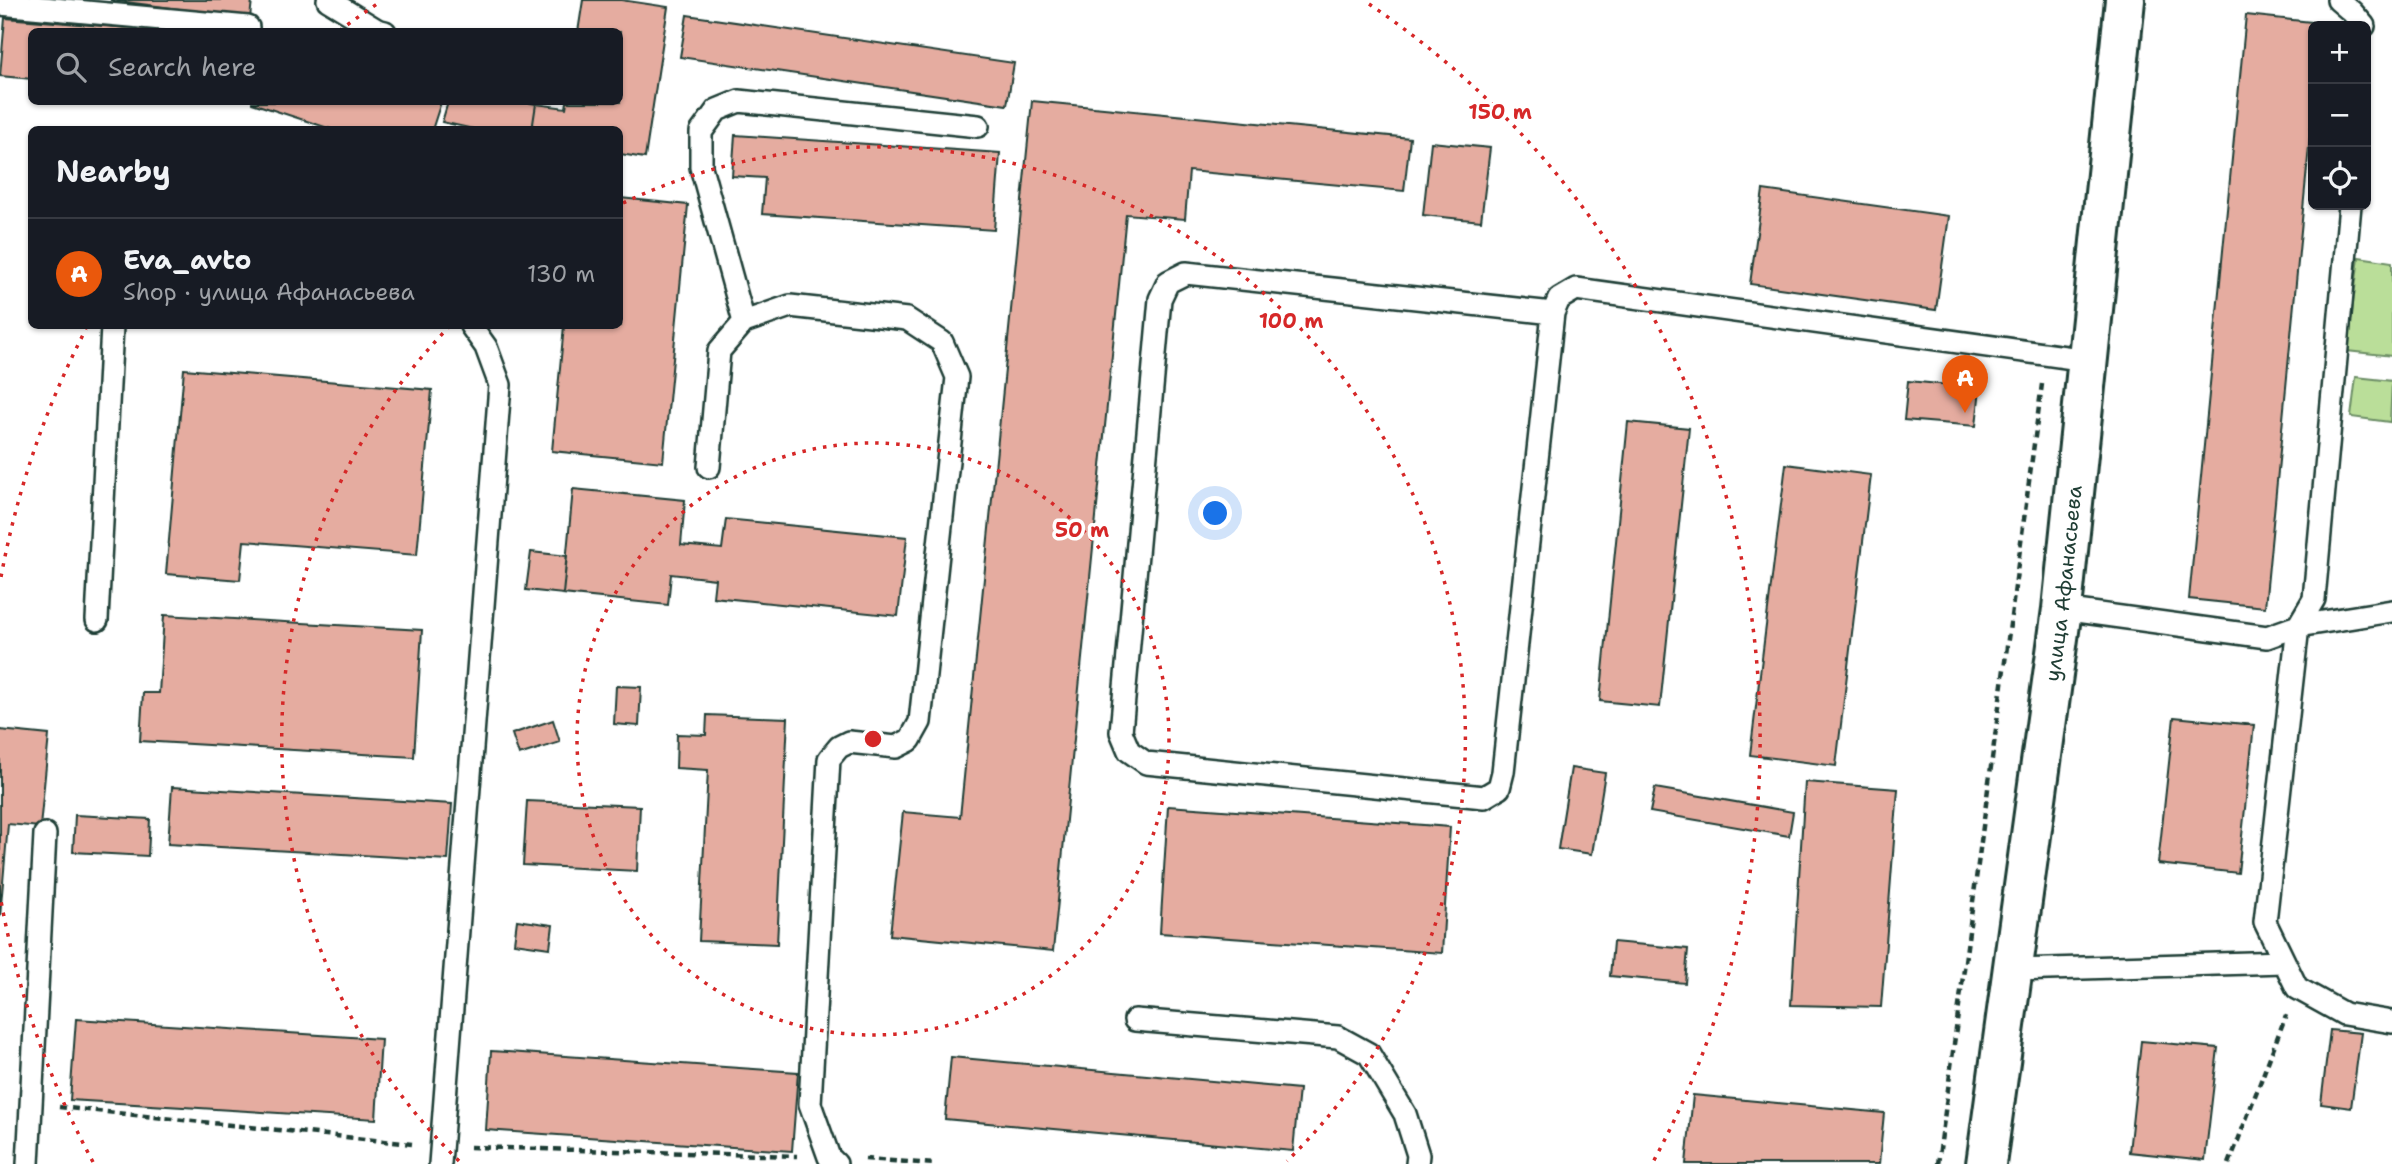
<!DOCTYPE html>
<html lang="en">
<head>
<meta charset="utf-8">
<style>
	body { margin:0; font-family:"Shantell Sans",sans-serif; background:#20242c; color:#f1f3f6 }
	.controls { position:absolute; right:21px; top:21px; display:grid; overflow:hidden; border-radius:10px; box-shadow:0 2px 5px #0004 }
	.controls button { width:63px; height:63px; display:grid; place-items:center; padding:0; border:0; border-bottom:2px solid #363941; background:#171b24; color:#f1f3f6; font:35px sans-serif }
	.you { position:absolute; left:1216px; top:514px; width:24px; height:24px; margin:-18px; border:5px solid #fff; border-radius:50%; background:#1a73e8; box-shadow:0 0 0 10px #1a73e833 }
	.badge { display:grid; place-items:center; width:46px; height:46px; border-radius:50%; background:#ea580c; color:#fff; font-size:23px; font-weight:700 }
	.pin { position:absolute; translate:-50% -58px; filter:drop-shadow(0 2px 4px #0008) }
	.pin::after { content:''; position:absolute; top:37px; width:24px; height:21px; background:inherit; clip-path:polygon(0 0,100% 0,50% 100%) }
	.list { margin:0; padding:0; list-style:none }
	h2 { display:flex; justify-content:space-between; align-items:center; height:91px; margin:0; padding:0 28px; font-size:30px }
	h2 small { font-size:23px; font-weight:400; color:#9ea1a6 }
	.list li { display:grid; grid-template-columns:46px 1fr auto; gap:21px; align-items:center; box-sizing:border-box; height:112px; padding:0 28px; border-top:2px solid #363941 }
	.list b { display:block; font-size:26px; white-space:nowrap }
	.list p { margin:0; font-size:23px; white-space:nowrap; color:#9ea1a6 }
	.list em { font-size:23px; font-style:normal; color:#9ea1a6 }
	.icon { flex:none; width:38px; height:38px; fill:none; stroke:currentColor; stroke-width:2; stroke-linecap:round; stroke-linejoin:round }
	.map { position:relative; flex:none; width:2392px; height:1164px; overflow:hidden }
	.search { position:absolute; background:#171b24; box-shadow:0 2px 5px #0004; left:28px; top:28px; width:595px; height:77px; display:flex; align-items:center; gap:18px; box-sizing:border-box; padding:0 24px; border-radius:10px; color:#9ea1a6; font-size:26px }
	.panel { position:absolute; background:#171b24; box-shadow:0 2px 5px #0004; left:28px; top:126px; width:595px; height:203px; border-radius:10px }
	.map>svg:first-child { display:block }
</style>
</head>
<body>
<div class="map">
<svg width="2392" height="1164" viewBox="0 0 2392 1164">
	<rect width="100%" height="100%" fill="#fff"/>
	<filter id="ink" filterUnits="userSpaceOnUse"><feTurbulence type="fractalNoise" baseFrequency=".0143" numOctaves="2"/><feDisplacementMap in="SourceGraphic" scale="14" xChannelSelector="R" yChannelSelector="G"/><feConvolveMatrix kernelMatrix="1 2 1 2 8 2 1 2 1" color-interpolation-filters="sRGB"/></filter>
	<g filter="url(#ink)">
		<!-- green -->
		<path fill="#bade99" stroke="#6c8e66" stroke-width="2" d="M2359,257l33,5v94l-45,-5z
			M2356,377l36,4 -2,41 -39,-5z"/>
		<!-- building -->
		<path fill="#e5aca0" stroke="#1f3d34" stroke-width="2" d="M110,0h142l-2,18z
			M583,0h38l47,7 -23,151 -25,-4v-24h-88l4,-26 30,4 1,-6h53v-70h-42z
			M687,15l327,48 -7,42 -327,-48z
			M2246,15l75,8v3h-8v79l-48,502 -76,-8z
			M5,18l173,14h-146v47l-32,-3z
			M1032,101l378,37 -6,53 -215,-20 -4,48 -59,-5 -73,737 -163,-16 13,-123 57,5z
			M448,102h77l11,2 -4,26h-54l-36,-8z
			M252,103v-1h189l-9,28h-98z
			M735,135l265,18 -6,77 -232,-16 3,-36 -33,-2z
			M1431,142l59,6 -9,73 -58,-6z
			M1763,190l186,26 -13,94 -186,-26z
			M620,198l68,7 -25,257 -111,-11 12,-125h56z
			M184,369l248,21 -15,165 -173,-14 -4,39 -74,-6z
			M1908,381l72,7 -4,38 -72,-6z
			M1628,422l61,6 -29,279 -60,-6z
			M1786,464l85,11 -35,291 -86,-11z
			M573,489l112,11 -4,45 41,4 4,-30 181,18 -9,79 -185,-19 2,-18 -44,-5 -3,31 -105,-11z
			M531,552l36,4 -4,38 -37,-4z
			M164,615l258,15 -8,127 -274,-16 3,-48h16z
			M616,686l25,1 -2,39 -25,-2z
			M707,715l81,3 -11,226 -78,-3 9,-171 -32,-2 1,-34 29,1z
			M2174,717l80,8 -16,148 -80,-9z
			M553,720l7,22 -41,13 -7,-21z
			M0,730l49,5 -9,92 -32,-3 -8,93z
			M1571,768l34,5 -13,81 -34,-5z
			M1805,782l93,7 -17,218 -90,-2z
			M172,787l280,17 -4,56 -280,-16z
			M1655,788l138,24 -4,24 -139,-24z
			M527,801l113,5 -3,65 -114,-6z
			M1168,806l282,21 -8,126 -282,-20z
			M75,815l75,4 -2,37 -75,-4z
			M517,920l36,5 -3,23 -36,-5z
			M1613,942l75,7 -3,34 -75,-7z
			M76,1019l305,20 -5,80 -306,-19z
			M2330,1030l31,3 -10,75 -30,-4z
			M2141,1041l77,7 -13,112 -76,-8z
			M491,1051l307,21 -6,79 -306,-21z
			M951,1057l348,32 -6,62 -348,-32z
			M1693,1095l191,18 -5,51h-193z"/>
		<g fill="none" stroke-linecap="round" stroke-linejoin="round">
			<!-- lane casing -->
			<g stroke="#1f3d34" stroke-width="26">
				<path id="lane" d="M328,0l49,30 8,2
					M2338,0l14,12 12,14
					M0,4l248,23
					M1553,313l-367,-40 -18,9 -8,17 -39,433 8,19 17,12 338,34 15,-9 4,-16 50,-459 6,-14 17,-10 511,71
					M744,322l-43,-155v-35l16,-22 22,-9 239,25
					M709,467l10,-116 25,-29 46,-16 117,13 35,23 15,35 -37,345 -10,18 -14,7 -47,-5 -10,5 -10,12 -19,345 19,53 7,7
					M2062,609l205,28 31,-11 16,-27 36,-394
					M2392,611l-94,15 -33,296 32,66 47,26 48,8
					M97,620l15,-294
					M2013,970l271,-8
					M1135,1020l203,17 31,17 36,60 13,41 -1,9
					M28,1164l17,-330
					M440,1164l60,-779 -14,-38 -15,-21"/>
			</g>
			<!-- street casing -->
			<g stroke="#1f3d34" stroke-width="44">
				<g id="street">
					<path id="s1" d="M1986,1164l76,-555 63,-609"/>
				</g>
			</g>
			<!-- path -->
			<path stroke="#1f3d34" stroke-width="4.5" stroke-dasharray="7 5" stroke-linecap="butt" d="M59,1107l353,37
				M470,1147l327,9
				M865,1159l69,5
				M1938,1164l104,-780
				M2229,1164l57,-149"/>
			<!-- lane -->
			<use href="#lane" stroke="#fff" stroke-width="21"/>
			<!-- street -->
			<use href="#street" stroke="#fff" stroke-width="38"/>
		</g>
	</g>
	<!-- distance rings -->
	<g fill="none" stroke="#d62828" stroke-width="3.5" stroke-dasharray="3.5 7">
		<circle cx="873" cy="739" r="296"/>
		<path d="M459 1161A591 591 0 0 1 448 328M623 203A591 591 0 0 1 1287 1161"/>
		<path d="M93 1162A887 887 0 0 1 1 901M1 577A887 887 0 0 1 86 329M339 31A887 887 0 0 1 377 4M1369 4A887 887 0 0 1 1653 1162"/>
	</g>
	<g text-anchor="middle" stroke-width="7" stroke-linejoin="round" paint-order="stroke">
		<!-- street labels -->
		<g font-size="21" fill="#1f3d34" stroke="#fff">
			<text dy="7" stroke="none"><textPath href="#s1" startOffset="586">улица Афанасьева</textPath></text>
		</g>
	</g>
	<circle cx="873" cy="739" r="10" fill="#d62828" stroke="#fff" stroke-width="3.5"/>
	<g font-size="21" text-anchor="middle" font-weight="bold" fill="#d62828" stroke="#fff" stroke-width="7" stroke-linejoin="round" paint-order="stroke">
		<text x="1500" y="119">150 m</text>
		<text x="1291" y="328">100 m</text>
		<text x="1082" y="537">50 m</text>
	</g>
</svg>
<div class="controls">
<button>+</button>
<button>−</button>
<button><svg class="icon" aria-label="locate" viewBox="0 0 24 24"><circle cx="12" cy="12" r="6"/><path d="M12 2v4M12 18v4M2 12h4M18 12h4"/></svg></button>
</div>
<div class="you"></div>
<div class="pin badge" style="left:1965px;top:413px">A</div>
<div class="search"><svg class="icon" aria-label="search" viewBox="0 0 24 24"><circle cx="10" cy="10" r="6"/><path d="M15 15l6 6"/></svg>Search here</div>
<section class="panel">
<h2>Nearby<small></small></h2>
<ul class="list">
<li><span class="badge">A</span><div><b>Eva_avto</b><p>Shop · улица Афанасьева</p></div><em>130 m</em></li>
</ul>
</section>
</div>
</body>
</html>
